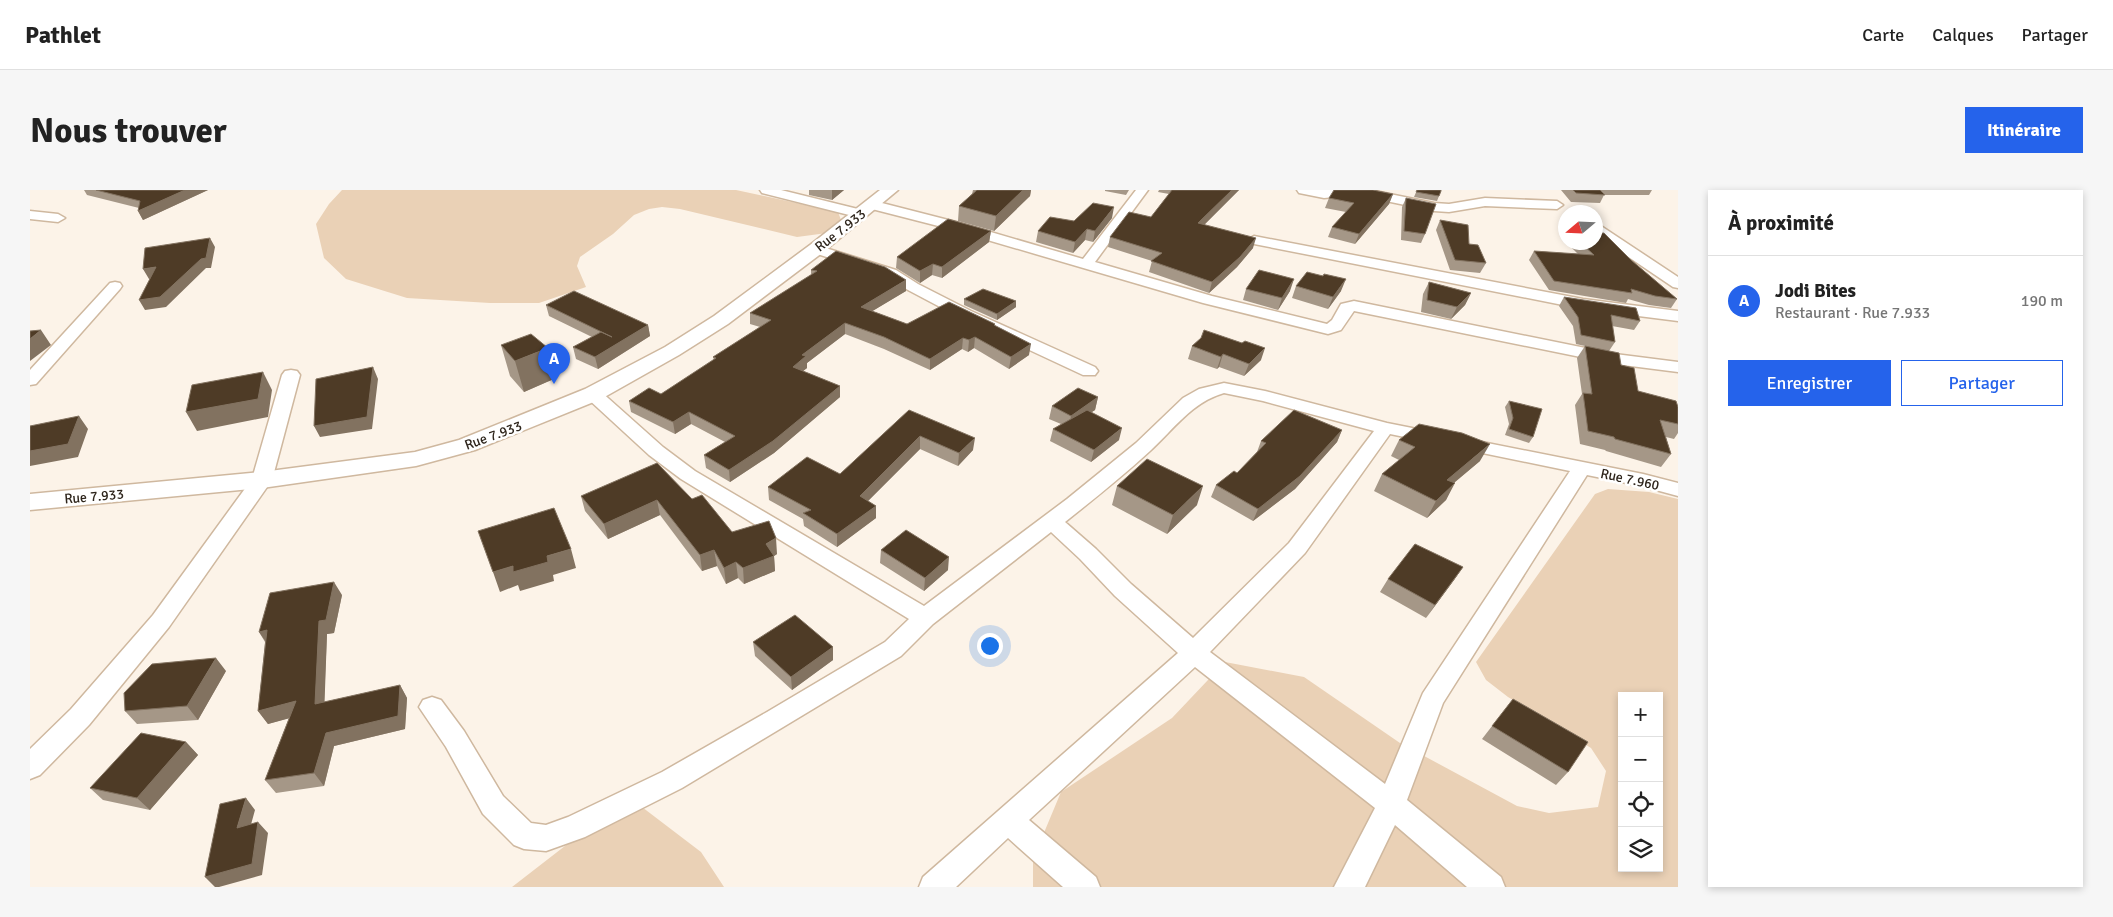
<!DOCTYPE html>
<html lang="fr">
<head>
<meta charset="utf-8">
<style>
	body { margin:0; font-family:Signika,sans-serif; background:#f6f6f6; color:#222 }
	.controls { position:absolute; right:15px; bottom:15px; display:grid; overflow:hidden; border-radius:0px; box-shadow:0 2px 8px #0003 }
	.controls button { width:45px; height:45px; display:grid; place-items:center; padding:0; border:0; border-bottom:1px solid #e0e0e0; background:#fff; color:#222; font:25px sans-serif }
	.compass { position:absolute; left:1528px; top:15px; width:45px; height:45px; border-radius:50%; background:#fff; box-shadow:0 2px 8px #0003; rotate:251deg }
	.you { position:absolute; left:959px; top:455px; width:18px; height:18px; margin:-12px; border:4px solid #fff; border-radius:50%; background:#1a73e8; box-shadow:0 0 0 8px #1a73e833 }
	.badge { display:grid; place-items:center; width:32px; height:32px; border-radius:50%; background:#2563eb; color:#fff; font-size:16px; font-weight:700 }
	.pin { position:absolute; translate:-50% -41px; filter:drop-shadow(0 1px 2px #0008) }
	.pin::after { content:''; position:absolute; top:26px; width:18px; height:15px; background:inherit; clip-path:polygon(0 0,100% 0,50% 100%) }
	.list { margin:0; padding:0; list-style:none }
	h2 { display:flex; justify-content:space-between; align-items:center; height:65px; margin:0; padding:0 20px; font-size:21px }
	h2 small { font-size:16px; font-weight:400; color:#767676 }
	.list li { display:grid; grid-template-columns:32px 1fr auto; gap:15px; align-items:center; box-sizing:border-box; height:90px; padding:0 20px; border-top:1px solid #e0e0e0 }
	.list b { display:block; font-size:19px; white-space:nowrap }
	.list p { margin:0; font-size:16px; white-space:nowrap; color:#767676 }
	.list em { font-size:16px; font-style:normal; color:#767676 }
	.actions { display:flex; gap:10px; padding:15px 20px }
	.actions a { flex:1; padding:11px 0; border:1px solid #2563eb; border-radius:0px; text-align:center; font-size:18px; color:#2563eb }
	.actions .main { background:#2563eb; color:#fff }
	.icon { flex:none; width:28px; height:28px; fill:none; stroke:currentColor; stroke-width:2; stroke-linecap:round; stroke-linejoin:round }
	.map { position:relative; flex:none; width:1648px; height:697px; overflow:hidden; border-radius:0px }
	header { display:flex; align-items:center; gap:30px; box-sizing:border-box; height:70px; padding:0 25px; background:#fff; border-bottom:1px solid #e0e0e0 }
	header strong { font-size:24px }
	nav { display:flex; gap:28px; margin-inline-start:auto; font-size:18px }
	.intro { display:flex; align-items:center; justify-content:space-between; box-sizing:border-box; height:120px; padding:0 30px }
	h1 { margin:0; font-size:35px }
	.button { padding:12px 22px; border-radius:0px; background:#2563eb; color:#fff; font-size:18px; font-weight:700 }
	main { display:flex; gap:30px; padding:0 30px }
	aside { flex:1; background:#fff; border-radius:0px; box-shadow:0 2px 8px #0003 }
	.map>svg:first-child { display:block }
</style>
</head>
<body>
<header>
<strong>Pathlet</strong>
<nav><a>Carte</a><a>Calques</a><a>Partager</a></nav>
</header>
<div class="intro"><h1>Nous trouver</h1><a class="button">Itinéraire</a></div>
<main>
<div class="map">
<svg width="1648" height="697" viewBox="0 0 1648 697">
	<rect width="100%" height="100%" fill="#fcf3e8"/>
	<!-- green -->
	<path fill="#ead1b6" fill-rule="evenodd" d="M312,0h394l102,22 3,8 -14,13 -30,4 -117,-28 -18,-2 -13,2 -15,6 -21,19 -33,23 -3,9 9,21 -47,16h-49l-83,-5 -61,-19 -22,-21 -8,-34 13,-20z
		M1578,299l41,3 29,7v388h-645v-28l28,-67 111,-74 53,-56 79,15 96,66 117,63 32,7 49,-6 8,-36 -15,-23 -83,-51 -22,-17 -10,-18 119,-168zM1592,506h37v172h-37z
		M608,614l63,48 23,35h-212l71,-55z"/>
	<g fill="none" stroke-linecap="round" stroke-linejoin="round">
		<!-- minor casing -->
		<g stroke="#cfb89f" stroke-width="3">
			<path id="minor" d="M730,0h21l85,21 2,3 -7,4 -99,-25z
				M1106,0h12l-53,72 117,34 115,28 5,-4 9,-16 13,-3 261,53 63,8v10l-63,-8 -261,-53 -13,19 -13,4 -125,-31 -253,-74 -82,-21 -1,-3 6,-4 5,1 82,21 123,36z
				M1267,0h73l64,13 15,1 36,-6 72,3 6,4 -6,4 -72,-3 -36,6 -15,-1 -77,-16 -33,3 -25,-5z
				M0,21l28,3 7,4 -7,4 -28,-3z
				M1566,35l5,1 77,51v11l-5,-1 -77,-52z
				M1224,46l329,63 95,12v10l-95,-12 -334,-66 -2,-3z
				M786,55l80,25 22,14 53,27 124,56 3,4 -3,4h-12l-124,-58 -51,-27 -22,-14 -75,-24 -2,-3z
				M85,92l5,1 2,3 -2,3 -84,95 -6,1v-15l80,-87z
				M261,180l6,1 3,4 -28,105 -103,147 -80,98 -49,50 -10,4v-30l41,-40 82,-94 99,-136 30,-104 3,-4z
				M1194,193l41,8 122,32 256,51 35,9v13l-37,-10 -54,-11 -144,228 -36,97 94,77 4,10h-38l-72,-62 -30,62h-31l41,-79 -180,-141 -166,153 67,57 4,10h-37l-55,-49 -52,49h-37l4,-10 255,-224 -63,-57 -35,-37 -29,-27 -118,92 -32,32 -219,132 -97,49 -39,14 -22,-2 -10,-4 -31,-31 -37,-67 -27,-40 4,-7 9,-3 9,3 23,31 39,65 28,27 15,2 22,-8 94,-45 105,-60 118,-70 24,-23 -228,-140 -32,-24 -62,-57 -3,-4 3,-4 6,-1 6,1 64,57 32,24 229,135 143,-107 69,-56 47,-45 16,-9zM1194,203l39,8 111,30 -85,112 -96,95 -62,-54 -35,-35 -31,-27c29,-23 58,-46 85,-71 24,-22 42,-49 74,-58zM1360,244l180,37 -147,222 -38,91 -175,-132 95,-99z"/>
		</g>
		<!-- tertiary casing -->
		<g stroke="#cfb89f" stroke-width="3">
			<path id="tertiary" d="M850,0h18l-76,63 -94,71 -49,31 -78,44 -126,51 -59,16 -154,22 -232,22v-16l232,-22 153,-20 44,-12 126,-51 80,-42 49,-31 96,-71z"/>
		</g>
		<!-- minor -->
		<use href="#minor" fill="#fff" fill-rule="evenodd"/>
		<!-- tertiary -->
		<use href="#tertiary" fill="#fff" fill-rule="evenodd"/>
	</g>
	<!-- wall -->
	<path fill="#a59787" d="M54,0h124l-65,30 -5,-9 1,-3 -52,-13z
		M779,0h35l-12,10 -23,-5z
		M943,0h58l-1,6 -36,35 -36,-10 1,-15 13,-12z
		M1075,0h24l-3,5 -21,-4z
		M1129,0h80l-35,35 49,23 -16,19 -28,26 -60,-21 3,-11 -44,-14 2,-10 41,-20 18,-23 -11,-2z
		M1387,0l24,1 -4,10 -23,-4z
		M1531,0h91l-3,5h-45l-4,8 -29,-1z
		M1363,4l-4,10 -34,40 -27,-7 4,-10 14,-15 -21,-4 4,-10z
		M1376,8l19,36 -4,9 -20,-3 1,-33z
		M1082,28l-19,24 -8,-2 -12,13 -37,-11 2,-11z
		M1410,30l29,24 17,19 -6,10 -30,-3 -14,-40z
		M961,41l-2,11 -47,36 -10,-3 -12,8 -24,-15 1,-11z
		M1536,43v9l-4,-3z
		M1536,52h30l35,18 46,39 -6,9 -22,-3 -21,-6 -2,4 -77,-13 -20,-30 5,-9 44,3z
		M781,80l95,21 -34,20 35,13h88v2l34,29 -20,14 -35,-21 -6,4 -6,-3 -32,21 -46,-21 -39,-15 -38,29v5l-4,3 37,15v11l-66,56 -44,29 -24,-14 -2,-13 21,-13 -34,-18 -16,10 -44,-22 -2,-11 32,-7 53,-34 -1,-3 47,-30 -10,-3v-11l61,-38z
		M1399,92l42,11 -6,12 -14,14 -30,-7 2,-18z
		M1266,96l45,5 -13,18 -36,-11z
		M1216,99l44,2 -12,19 -35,-10z
		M1534,107l76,24 -6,9 -22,-4 3,16 -6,9 12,14 17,26 40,16v26l-4,6 -8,-2 5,17 -10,13 -55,-16 -1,-1 -25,-6 -5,-39 7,-11 -5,-36 8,-12 18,4 -27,-6 -3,-18 -14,-20z
		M934,109l52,2v6l-19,13 -33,-15z
		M516,115l102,20 2,11 -52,33 -22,-10 -3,-12 19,-10 -43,-21z
		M471,155l55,33 -32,14 -14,-16z
		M1162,156l69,14 -17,16 -25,-9 -2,2 -29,-10z
		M1068,207l-3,13 -4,2 28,28 -28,22 -41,-21 3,-12 8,-5 -12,-5 3,-13z
		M1479,211l24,36 -4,6 -24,-8 4,-11 -4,-17z
		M879,220l64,40 -15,16 -38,-17 -52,52 8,5v12l-39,29 -33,-21 -1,-7 -34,-19 -1,-13 72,-13z
		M1312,240l-5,12 -42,47 -42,32 -42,-24 5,-12 21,-12 20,-21 4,-11z
		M1369,250l81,21 -26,22 -8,17 -19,18 -53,-27 8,-17 17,-14 -8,-4z
		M1087,296l80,19 -30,29 -55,-29z
		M551,306l111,3 40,33 45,22 -3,2 1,15 -31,13 -6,-6 -12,6 -9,-18 -15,5 -42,-56 -52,24 -23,-28z
		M851,360l67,20 -24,21 -44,-28z
		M1433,377l-9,13 -28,38 -46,-26 8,-13z
		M312,405l-8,38 -7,1 -3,68 76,-17 7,13 -2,31 -71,17 -10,40 -48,7 -11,-13 24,-62 -21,6 -10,-13 7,-69 -6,-10z
		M723,452l80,5v13l-41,30 -37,-34z
		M196,481l-28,49 -61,4 -12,-13z
		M1483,509l55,73 -12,13 -74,-46z
		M156,552l12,13 -48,55 -47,-10 -13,-12z"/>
	<!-- shaded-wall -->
	<path fill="#827260" d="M155,0h23l-65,30 -5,-9z
		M802,0h12l-12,10z
		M993,0h8l-1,6 -36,35 2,-15z
		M1202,0h7l-43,43 2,-10z
		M1363,4l-4,10 -34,40 4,-10z
		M1084,17l-2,11 -19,24 2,-11z
		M1057,39l-2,11 -12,13 2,-11z
		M961,41l-2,11 -47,36v-11z
		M180,48l5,9 -4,21h-5l-40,39 -21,3 -6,-10 62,-41z
		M1226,48l-3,10 -16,19 -28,26 3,-11z
		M903,74l-1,11 -12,8v-12z
		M126,77l5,10 -12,2 -6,-10z
		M1264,89l-4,12 -12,19 4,-12z
		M1316,89l-5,12 -13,18 5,-12z
		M876,90v11l-45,27v-11z
		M1441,103l-6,12 -14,14 6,-12z
		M986,111v6l-19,13v-6z
		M815,133v11l-38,29v5l-13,10 -1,-11 9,-12z
		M618,135l2,11 -52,33 -3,-12z
		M11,140l10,15 -21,16v-22z
		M945,147l-1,11 -6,4 1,-12z
		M933,148l-1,11 -32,21v-11z
		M1001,154l-2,11 -20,14 2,-12z
		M518,158l8,30 -32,14 -9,-31z
		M1235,158l-4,12 -17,16 5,-12z
		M1193,164l-4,13 -2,2 4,-12z
		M343,177l5,12 -6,50 -52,8 -6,-11z
		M233,182l9,18 -4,27 -71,14 -11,-19z
		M810,196v11l-66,56 -44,29 -1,-12z
		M1068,207l-3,13 -26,18 2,-12z
		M659,222l2,12 -16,10 -2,-12z
		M49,226l9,13 -10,28 -48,9v-15z
		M1092,238l-3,12 -28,22 3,-12z
		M1312,240l-5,12 -42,47 -42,32 5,-12z
		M890,246v13l-60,60v-13z
		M945,248l-2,12 -15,16 1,-13z
		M1460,254l-10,17 -42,35 9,-16z
		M1425,293l-9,17 -19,18 9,-17z
		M1173,296l-6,19 -30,29 6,-19z
		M627,310l3,15 -52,24 -4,-15z
		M846,316v12l-39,29v-13z
		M746,348l1,16 -3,2 1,15 -31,13 -1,-16 23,-24z
		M541,359l5,19 -23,7 1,6 -34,10 -2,-6 -18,7 -7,-20z
		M684,360l3,16 -15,5 -2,-16z
		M919,367l-1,13 -24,21 1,-13z
		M706,372l2,16 -12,6 -2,-16z
		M1433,377l-9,13 -28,38 9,-13z
		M304,392l8,13 -8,38 -7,1 -3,83 -9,-13 4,-83z
		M237,440l1,15 -9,-13z
		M803,457v13l-41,30 -1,-13z
		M186,468l10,13 -28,49 -11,-14z
		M370,495l7,13 -2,31 -71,17 -10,40 -10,-13 12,-40z
		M266,511l9,13 -37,10 -10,-13z
		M156,552l12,13 -48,55 -13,-12z
		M216,608l9,12 -8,29 -10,-11z
		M228,632l10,11 -6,42 -43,12h-4l-10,-10z"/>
	<!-- building -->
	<path fill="#4e3b26" stroke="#827260" d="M66,0h89l-47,21 2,-10z
		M947,0h46l-27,26 -37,-10z
		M1142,0h60l-34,33 58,15 -16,19 -28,25 -61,-21 11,-8 -52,-16 19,-25 22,5z
		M1304,0h39l20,4 -34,40 -27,-7 22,-24 -25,-5z
		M1387,0h24v1l-2,5 -23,-4z
		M1543,0h27l5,5 -29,-2z
		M1376,8l30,6 -11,30 -21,-3z
		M1063,13l21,4 -19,24 -8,-2 -12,13 -37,-11 12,-14 24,4z
		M918,29l43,12 -49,36 -9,-3 -13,7 -23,-14z
		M1410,30l28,5 1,19 9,1 8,18 -31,-3z
		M1566,43h8l27,27 46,39 -22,-3 -24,-7 1,4 -78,-12 -20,-30 60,4 -14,-13h16z
		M180,48l-4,20 -5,1 -41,38 -21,3 17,-33 -13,2 2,-21z
		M806,61l49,16 21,13 -45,27 46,17 42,-22 46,22 -1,1 37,19 -20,13 -36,-20 -6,3 -6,-2 -33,21 -46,-22 -39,-14 -43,32 4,1 -13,11 47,19 -67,55 -44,29 -25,-15 31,-19 -46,-24 -16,10 -44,-21 20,-13 12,6 55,-36 -3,-1 58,-37 -21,-7 67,-42 -6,-1z
		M1229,80l35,9 -12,19 -36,-9z
		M1277,82l16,4 1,-2 22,5 -13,18 -37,-11z
		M1399,92l42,11 -14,14 -30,-7z
		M953,99l33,12 -19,13 -33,-15z
		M544,101l74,34 -53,32 -22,-10 28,-15 11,5 -66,-32z
		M1534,107l72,11 4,13 -29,-6 4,27 -34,-7 -3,-18z
		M11,140l-11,9v-8z
		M1174,140l38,13 3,-2 20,7 -16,16 -26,-10 -2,3 -29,-11 9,-8z
		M501,144l17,14 -33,13 -14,-16z
		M1555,156l34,7 2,12 13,3 4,23 38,10 2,6v17l-18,-4 11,34 -56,-15 -1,-2 -26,-6 -5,-38 9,1z
		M343,177l-6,50 -53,9 2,-47z
		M233,182l-5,27 -72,13 6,-27z
		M1048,198l20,9 -27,19 -19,-10z
		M1479,211l33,8 -9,28 -24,-8 4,-11z
		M879,220l66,28 -16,15 -39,-17 -60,60 16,10 -39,28 -34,-21 8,-3 -43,-23 39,-30 33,17z
		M1057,220l35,18 -28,22 -41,-21z
		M1264,220l48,20 -42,46 -42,33 -42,-24 18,-14 3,2 29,-30 -5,-2z
		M49,226l-11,28 -38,7v-25z
		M1389,234l43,9 28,11 -43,36 8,3 -19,18 -54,-27 33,-27 -16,-7z
		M1117,269l56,27 -30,29 -56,-29z
		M627,273l35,36 10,-4 30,37 37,-11 7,17 -10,6 8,12 -31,12 -7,-6 -12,6 -10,-18 -14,5 -43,-55 -53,24 -23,-28z
		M524,318l17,41 -24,7 1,6 -35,10v-6l-20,6 -15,-41z
		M876,340l43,27 -24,21 -44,-28z
		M1385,354l48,23 -28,38 -47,-26z
		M304,392l-8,38 -7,1 -4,83 85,-19 -2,31 -72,17 -12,40 -49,7 31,-79 -38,10 9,-81 -8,2 11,-39z
		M765,425l38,32 -42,30 -38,-35z
		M186,468l-29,48 -62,5 -1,-18 28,-29z
		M1483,509l75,43 -20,30 -76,-46z
		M111,543l45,9 -49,56 -47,-10z
		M216,608l-9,30 21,-6 -6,42 -47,13 15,-73z"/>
	<g text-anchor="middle" stroke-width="5" stroke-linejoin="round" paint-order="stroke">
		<!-- street labels -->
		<g font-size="14" fill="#2d241b" stroke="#fff">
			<text transform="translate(810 40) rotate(-38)" y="5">Rue 7.933</text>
			<text transform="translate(463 245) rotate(-20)" y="5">Rue 7.933</text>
			<text transform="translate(1600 289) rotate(12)" y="5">Rue 7.960</text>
			<text transform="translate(64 306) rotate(-5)" y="5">Rue 7.933</text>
		</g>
	</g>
</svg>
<div class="controls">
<button>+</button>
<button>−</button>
<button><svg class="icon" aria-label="locate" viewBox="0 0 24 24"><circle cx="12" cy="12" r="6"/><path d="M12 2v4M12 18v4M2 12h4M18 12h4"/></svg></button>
<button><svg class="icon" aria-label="layers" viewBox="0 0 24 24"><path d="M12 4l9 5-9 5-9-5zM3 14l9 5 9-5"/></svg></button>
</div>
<svg class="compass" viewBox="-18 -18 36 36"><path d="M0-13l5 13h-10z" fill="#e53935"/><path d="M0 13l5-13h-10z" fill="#767676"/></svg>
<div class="you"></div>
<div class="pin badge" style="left:524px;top:194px">A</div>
</div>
<aside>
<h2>À proximité<small></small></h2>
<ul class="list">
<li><span class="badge">A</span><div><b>Jodi Bites</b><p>Restaurant · Rue 7.933</p></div><em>190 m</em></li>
</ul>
<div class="actions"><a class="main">Enregistrer</a><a>Partager</a></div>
</aside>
</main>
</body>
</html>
